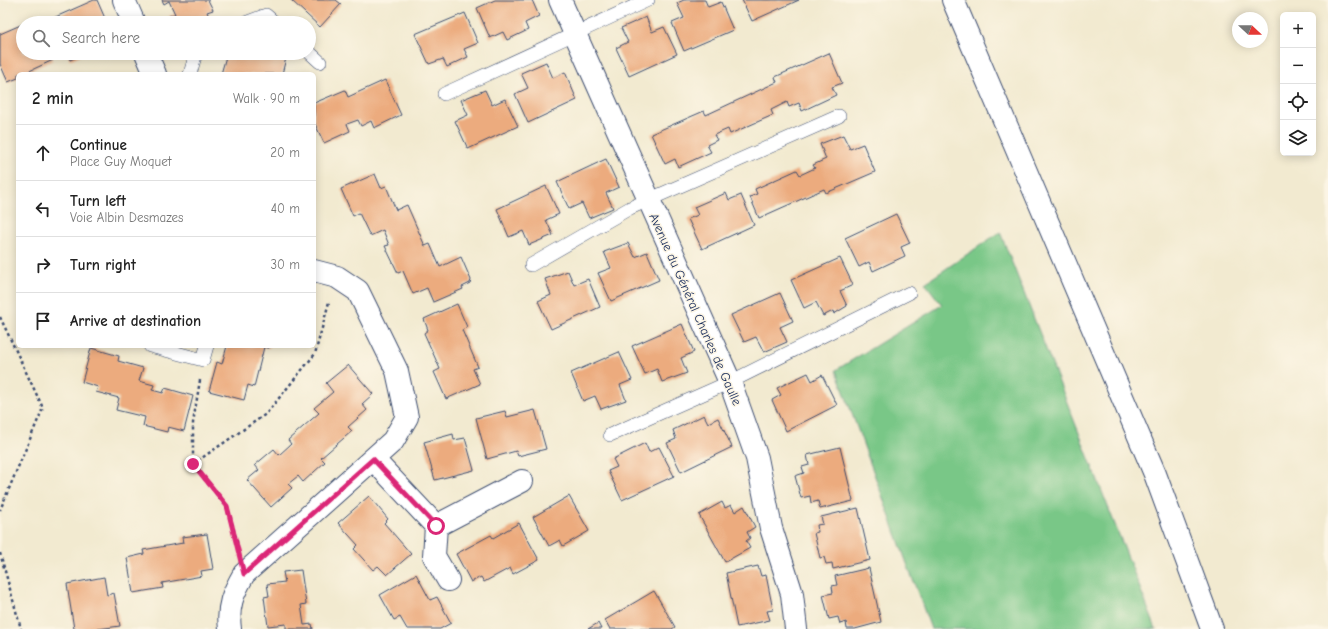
<!DOCTYPE html>
<html lang="en">
<head>
<meta charset="utf-8">
<style>
	body { margin:0; font-family:"Comic Neue",sans-serif; background:#f6f6f6; color:#222 }
	.controls { position:absolute; right:12px; top:12px; display:grid; overflow:hidden; border-radius:6px; box-shadow:0 2px 10px #0003 }
	.controls button { width:36px; height:36px; display:grid; place-items:center; padding:0; border:0; border-bottom:1px solid #e0e0e0; background:#fff; color:#222; font:20px sans-serif }
	.compass { position:absolute; left:1232px; top:12px; width:36px; height:36px; border-radius:50%; background:#fff; box-shadow:0 2px 10px #0003; rotate:112deg }
	.stop { position:absolute; width:12px; height:12px; margin:-9px; border:3px solid #db2777; border-radius:50%; background:#fff }
	.stop.end { background:#db2777; border-color:#fff; box-shadow:0 1px 4px #0008 }
	.list { margin:0; padding:0; list-style:none }
	h2 { display:flex; justify-content:space-between; align-items:center; height:52px; margin:0; padding:0 16px; font-size:17px }
	h2 small { font-size:13px; font-weight:400; color:#767676 }
	.list li { display:grid; grid-template-columns:26px 1fr auto; gap:12px; align-items:center; box-sizing:border-box; height:56px; padding:0 16px; border-top:1px solid #e0e0e0 }
	.list b { display:block; font-size:15px; white-space:nowrap }
	.list p { margin:0; font-size:13px; white-space:nowrap; color:#767676 }
	.list em { font-size:13px; font-style:normal; color:#767676 }
	.icon { flex:none; width:22px; height:22px; fill:none; stroke:currentColor; stroke-width:2; stroke-linecap:round; stroke-linejoin:round }
	.map { position:relative; flex:none; width:1328px; height:629px; overflow:hidden }
	.search { position:absolute; background:#fff; box-shadow:0 2px 10px #0003; left:16px; top:16px; width:300px; height:44px; display:flex; align-items:center; gap:10px; box-sizing:border-box; padding:0 14px; border-radius:22px; color:#767676; font-size:15px }
	.panel { position:absolute; background:#fff; box-shadow:0 2px 10px #0003; left:16px; top:72px; width:300px; height:276px; border-radius:6px }
	.map>svg:first-child { display:block }
</style>
</head>
<body>
<div class="map">
<svg width="1328" height="629" viewBox="0 0 1328 629">
	<rect width="100%" height="100%" fill="#fcf5e5"/>
	<filter id="ink" filterUnits="userSpaceOnUse"><feTurbulence type="fractalNoise" baseFrequency=".025" numOctaves="2"/><feDisplacementMap in="SourceGraphic" scale="8" xChannelSelector="R" yChannelSelector="G"/><feConvolveMatrix kernelMatrix="1 2 1 2 8 2 1 2 1" color-interpolation-filters="sRGB"/></filter>
	<filter id="wash" filterUnits="userSpaceOnUse"><feTurbulence type="fractalNoise" baseFrequency=".012" numOctaves="4" result="noise"/><feDisplacementMap in="SourceGraphic" scale="16" xChannelSelector="R" yChannelSelector="G"/><feGaussianBlur stdDeviation="0.9" result="paint"/><feColorMatrix in="noise" values="0 0 0 0 0 0 0 0 0 0 0 0 0 0 0 0 0 1.4 0 .05"/><feComposite in="paint" operator="in"/></filter>
	<g filter="url(#wash)">
		<rect width="100%" height="100%" fill="#f2ead0"/>
		<!-- green -->
		<path fill="#79c787" stroke="#4a7b72" d="M1000,232l156,397h-225l-95,-259 106,-65 -17,-22z"/>
		<g id="blocks">
			<!-- building -->
			<path fill="#ecab7e" d="M94,0h3l10,23h-54l-2,-4z
				M162,0h46l5,10 -6,2 5,11h-40l-3,-7 6,-2 -6,-13 -5,3z
				M291,0h45l5,4 -21,23z
				M495,0h37l7,16 -14,7 3,7 -21,10 -4,-8 -13,6 -13,-30z
				M684,0h21l3,7 13,-5 12,28 -49,21 -12,-28 12,-5 -7,-15z
				M742,0h57l-47,21z
				M465,13l13,30 -14,6 4,8 -21,10 -4,-8 -14,5 -14,-30z
				M646,17l6,15 12,-5 13,27 -48,22 -13,-28 12,-6 -7,-14z
				M35,19l1,4h-10z
				M23,24v29h27l3,7 -30,14h-5v4l-10,4 -8,-18v-30z
				M67,53h18l-15,7z
				M227,53h18l11,3 1,-3h10l19,5 -4,16h-61z
				M829,53l13,30 -10,4 4,8 -34,16 -3,-8 -10,4 -2,-5 -16,8 2,5 -43,19 -2,-5 -14,6 3,5 -10,5 4,7 -33,15 -3,-8 -10,5 -14,-30 53,-23 2,4 71,-33 -2,-5z
				M546,62l7,16 12,-6 12,28 -49,23 -13,-29 13,-6 -7,-15z
				M385,80l16,35 -27,13 -3,-7 -10,5 -3,-6 -11,4 3,7 -26,12 -10,-21v-19l31,-13 3,7z
				M485,90l7,15 13,-6 13,27 -50,23 -13,-28 13,-6 -7,-15z
				M843,135l7,14 13,-5 12,28 -49,21 -2,-4 -65,29 -9,-21 7,-3 -2,-5 42,-19 3,5 15,-7 -2,-3 13,-6 -6,-15z
				M606,159l13,28 -13,6 7,15 -24,10 -7,-15 -13,6 -12,-27z
				M375,174l6,14 5,-2 10,24 11,-5 18,41 5,-2 10,23 21,-10 10,23 -1,3 -8,4 1,2 -30,13 -6,-14 -14,6 -10,-23 -5,2 -13,-27 4,-1 -6,-15 -13,6 -11,-23 -6,3 -12,-27z
				M546,186l13,28 -13,6 7,15 -24,10 -6,-14 -14,6 -12,-28z
				M726,193l3,7 12,-5 13,30 -52,24 -14,-30 10,-4 -4,-8z
				M896,214l14,29 -9,4 4,9 -32,15 -4,-9 -10,5 -14,-29z
				M628,243l7,14 12,-5 12,28 -48,21 -13,-28 13,-5 -7,-16z
				M840,258l13,27 -13,6 7,15 -13,8 -1,-3 -10,5 -7,-14 -12,6 -13,-28z
				M568,271l6,14 14,-6 12,28 -49,22 -13,-28 13,-6 -6,-16z
				M780,293l13,28 -13,6 7,15 -23,10 -8,-15 -12,5 -13,-27z
				M457,304l10,23 -5,3 16,37 -5,2 7,15 -34,15 -12,-27 6,-3 -16,-36 4,-3 -4,-11z
				M682,324l12,28 -13,6 6,15 -25,9 -5,-13 -12,5 -13,-28z
				M227,346h43l-1,2 -5,-1 -10,40 -6,-2 -4,15 -35,-9 8,-29 5,2z
				M91,348l28,8 -1,5 25,7 -4,13 15,4 -2,5 11,3 2,-5 28,8 -9,35 -16,-4 -1,5 -24,-6 2,-9 -29,-7 3,-12 -23,-6 2,-5 -16,-5z
				M619,352l13,28 -12,5 6,15 -25,9 -6,-13 -12,5 -12,-28z
				M348,365l25,29 -11,10 5,6 -19,17 4,4 -31,27 4,4 -22,20 -5,-6 -10,8 4,4 -21,19 -24,-27 12,-10 -4,-5 19,-16 5,6 12,-11 -3,-4 31,-27 -5,-5 19,-16 -7,-9z
				M808,373l4,8 10,-6 15,30 -51,26 -14,-31 9,-5 -4,-7z
				M535,410l11,39 -28,7 -2,-5 -29,8 -11,-41 29,-7 2,6z
				M704,415l4,8 10,-5 14,29 -51,25 -14,-29 9,-4 -3,-9z
				M453,434l1,6 11,-2 9,32 -39,10 -11,-38z
				M645,443l4,9 10,-5 15,29 -52,24 -14,-29 9,-4 -4,-8z
				M840,447l13,54 -33,8 -2,-8 -7,2 -1,-7 -9,2 -6,-22 9,-3 -2,-6 7,-2 -2,-10z
				M369,496l19,23 -4,4 27,31 -24,21 -9,-9 -5,4 -19,-21 4,-4 -20,-22z
				M569,496l20,35 -26,15 -3,-6 -11,6 -16,-29z
				M722,502l3,6 6,-3 4,7 9,-6 11,21 -8,5 3,6 -4,3 4,7 -25,14 -26,-47z
				M858,508l12,52 -37,9 -1,-6 -6,1 -2,-7 -4,1 -6,-25 4,-1 -1,-7 6,-1 -2,-7z
				M519,523l20,37 -26,14 -3,-6 -26,14 -3,-5 -10,5 -15,-28 35,-19 2,3z
				M207,534l6,35 -12,2 1,5 -40,7 1,5 -30,5 -6,-35 17,-4 -1,-4 40,-7 -1,-6z
				M758,566l3,10 5,-1 7,35 -6,1 3,9 -33,7 -11,-54z
				M869,568l12,54 -26,7h-8l-1,-7 -6,2 -2,-7 -9,2 -6,-24 10,-2 -1,-7 5,-1 -2,-9z
				M301,570l5,34 -5,1 3,20 8,-1 1,5h-27v-5l-18,2 -4,-29 5,-1 -2,-12 18,-2 -2,-10z
				M416,574l14,26 7,-3 14,26 -11,6h-33l-7,-12 -6,3 -14,-25z
				M104,577l3,18 7,-2 6,33 -22,3h-24l-7,-45z
				M654,591l21,36 -3,2h-62l-5,-9z
				M598,623l3,6h-13z"/>
		</g>
	</g>
	<g filter="url(#ink)">
		<use href="#blocks" fill-opacity="0" stroke="#3b4b6f" stroke-width="1"/>
		<g fill="none" stroke-linecap="round" stroke-linejoin="round">
			<!-- service casing -->
			<g stroke="#3b4b6f" stroke-width="14">
				<path id="service" d="M245,23l21,-8 9,8
					M309,52l11,10
					M190,74l6,-21
					M444,94l204,-94
					M531,265l99,-57 209,-92
					M150,346l53,14 4,-14
					M610,435l120,-53 179,-89"/>
			</g>
			<!-- minor casing -->
			<g stroke="#3b4b6f" stroke-width="24">
				<path id="minor" d="M124,0l10,23
					M560,0l170,382 27,76 14,70 21,66 4,35
					M146,53l9,21
					M373,459l63,67 86,-45
					M436,526l-2,30 14,24
					M230,629c-3,-23 3,-36 14,-55l149,-133 14,-24 -10,-46 -39,-80 -21,-14 -23,-6"/>
			</g>
			<!-- primary casing -->
			<g stroke="#3b4b6f" stroke-width="24">
				<path id="primary" d="M953,0l202,474 57,155"/>
			</g>
			<!-- path -->
			<path stroke="#3b4b6f" stroke-width="2.5" stroke-dasharray="3 3" stroke-linecap="butt" d="M0,317l43,91 -43,102
				M200,380l-7,43v41l34,42 11,41
				M193,464l73,-50 49,-60 14,-52
				M0,553l21,76"/>
			<!-- service -->
			<use href="#service" stroke="#fff" stroke-width="13"/>
			<!-- minor -->
			<use href="#minor" stroke="#fff" stroke-width="22"/>
			<!-- primary -->
			<use href="#primary" stroke="#fff" stroke-width="22"/>
		</g>
	</g>
	<g fill="none" stroke-linecap="round" stroke-linejoin="round" filter="url(#ink)">
		<!-- route -->
		<path stroke="#db2777" stroke-width="5" d="M193,464l34,42 17,68 129,-115 63,67"/>
	</g>
	<g text-anchor="middle" stroke-width="3" stroke-linejoin="round" paint-order="stroke">
		<!-- street labels -->
		<g font-size="13" fill="#1b2f5e" stroke="#fcf5e5">
			<text transform="translate(696 309) rotate(66)" y="5">Avenue du Général Charles de Gaulle</text>
		</g>
	</g>
</svg>
<div class="controls">
<button>+</button>
<button>−</button>
<button><svg class="icon" aria-label="locate" viewBox="0 0 24 24"><circle cx="12" cy="12" r="6"/><path d="M12 2v4M12 18v4M2 12h4M18 12h4"/></svg></button>
<button><svg class="icon" aria-label="layers" viewBox="0 0 24 24"><path d="M12 4l9 5-9 5-9-5zM3 14l9 5 9-5"/></svg></button>
</div>
<svg class="compass" viewBox="-18 -18 36 36"><path d="M0-13l5 13h-10z" fill="#e53935"/><path d="M0 13l5-13h-10z" fill="#767676"/></svg>
<div class="stop" style="left:436px;top:526px"></div>
<div class="stop end" style="left:193px;top:464px"></div>
<div class="search"><svg class="icon" aria-label="search" viewBox="0 0 24 24"><circle cx="10" cy="10" r="6"/><path d="M15 15l6 6"/></svg>Search here</div>
<section class="panel">
<h2>2 min<small>Walk · 90 m</small></h2>
<ul class="list">
<li><svg class="icon" aria-label="ahead" viewBox="0 0 24 24"><path d="M12 20V5M6 11l6-6 6 6"/></svg><div><b>Continue</b><p>Place Guy Moquet</p></div><em>20 m</em></li>
<li><svg class="icon" aria-label="left" viewBox="0 0 24 24"><path d="M17 20v-9H6M10 6l-5 5 5 5"/></svg><div><b>Turn left</b><p>Voie Albin Desmazes</p></div><em>40 m</em></li>
<li><svg class="icon" aria-label="right" viewBox="0 0 24 24"><path d="M7 20v-9h11M14 6l5 5-5 5"/></svg><div><b>Turn right</b></div><em>30 m</em></li>
<li><svg class="icon" aria-label="arrive" viewBox="0 0 24 24"><path d="M6 21V4h12l-3 4 3 4H6"/></svg><div><b>Arrive at destination</b></div></li>
</ul>
</section>
</div>
</body>
</html>
